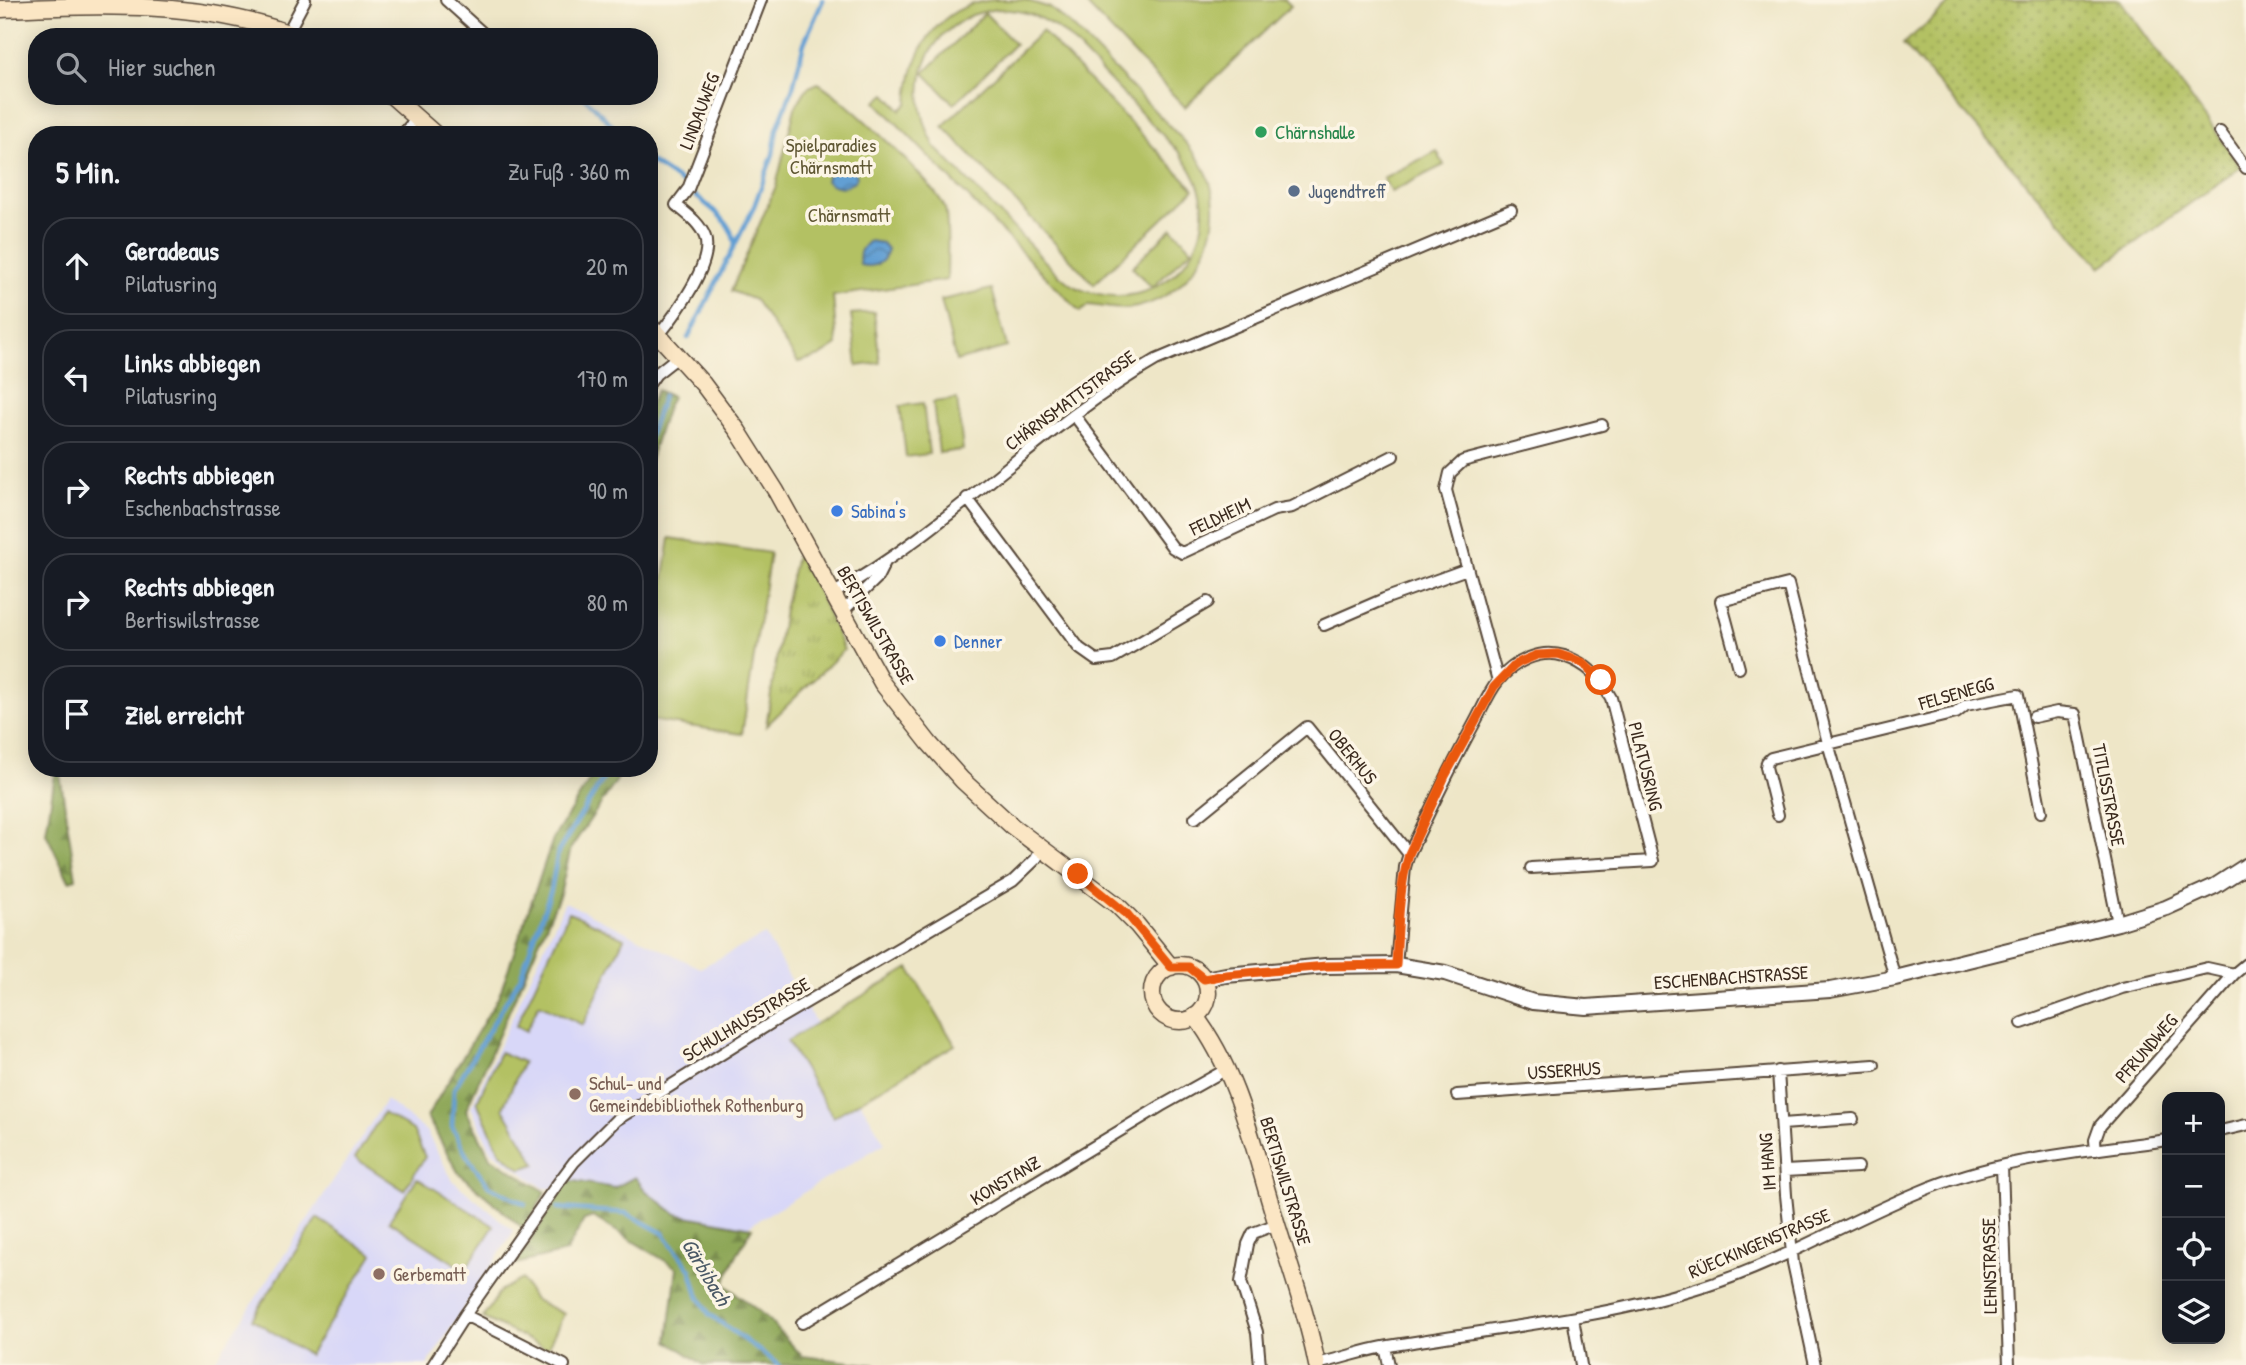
<!DOCTYPE html>
<html lang="de">
<head>
<meta charset="utf-8">
<style>
	body { margin:0; font-family:"Patrick Hand",sans-serif; background:#242831; color:#f1f3f6 }
	.controls { position:absolute; right:21px; bottom:21px; display:grid; overflow:hidden; border-radius:14px; box-shadow:0 4px 18px #0003 }
	.controls button { width:63px; height:63px; display:grid; place-items:center; padding:0; border:0; border-bottom:2px solid #363941; background:#171b24; color:#f1f3f6; font:35px sans-serif }
	.stop { position:absolute; width:21px; height:21px; margin:-16px; border:5px solid #ea580c; border-radius:50%; background:#fff }
	.stop.end { background:#ea580c; border-color:#fff; box-shadow:0 2px 7px #0008 }
	.list { margin:0; padding:0; list-style:none }
	h2 { display:flex; justify-content:space-between; align-items:center; height:91px; margin:0; padding:0 28px; font-size:30px }
	h2 small { font-size:23px; font-weight:400; color:#9ea1a6 }
	.list li { display:grid; grid-template-columns:46px 1fr auto; gap:21px; align-items:center; box-sizing:border-box; height:98px; margin:0 14px 14px; padding:0 14px; border:2px solid #363941; border-radius:28px }
	.list b { display:block; font-size:26px; white-space:nowrap }
	.list p { margin:0; font-size:23px; white-space:nowrap; color:#9ea1a6 }
	.list em { font-size:23px; font-style:normal; color:#9ea1a6 }
	.icon { flex:none; width:38px; height:38px; fill:none; stroke:currentColor; stroke-width:2; stroke-linecap:round; stroke-linejoin:round }
	.map { position:relative; flex:none; width:2246px; height:1365px; overflow:hidden }
	.search { position:absolute; background:#171b24; box-shadow:0 4px 18px #0003; left:28px; top:28px; width:630px; height:77px; display:flex; align-items:center; gap:18px; box-sizing:border-box; padding:0 24px; border-radius:28px; color:#9ea1a6; font-size:26px }
	.panel { position:absolute; background:#171b24; box-shadow:0 4px 18px #0003; left:28px; top:126px; width:630px; height:651px; border-radius:28px }
	.map>svg:first-child { display:block }
</style>
</head>
<body>
<div class="map">
<svg width="2246" height="1365" viewBox="0 0 2246 1365">
	<defs>
		<pattern id="grass-tufts" width="24" height="20" patternUnits="userSpaceOnUse" patternTransform="scale(1.75)"><rect width="24" height="20" fill="#b3c163"/><path d="M3 7l-1-3M5 7V3M7 7l1-3M15 17l-1-3M17 17v-4M19 17l1-3" fill="none" stroke="#939d51"/></pattern>
		<pattern id="forest-firs" width="22" height="20" patternUnits="userSpaceOnUse" patternTransform="scale(1.75)"><rect width="22" height="20" fill="#8ea759"/><path d="M5 1l3.5 6h-7zM16 11l3.5 6h-7z" fill="#758849"/></pattern>
		<pattern id="garden-dots" width="8" height="8" patternUnits="userSpaceOnUse" patternTransform="scale(1.75)"><rect width="8" height="8" fill="#b3c163"/><path d="M2 2h.1M6 6h.1" fill="none" stroke="#939d51" stroke-width="1.8" stroke-linecap="round"/></pattern>
		<pattern id="water-waves" width="16" height="10" patternUnits="userSpaceOnUse" patternTransform="scale(1.75)"><rect width="16" height="10" fill="#629fd3"/><path d="M0 5q4-4 8 0t8 0" fill="none" stroke="#5282ab"/></pattern>
	</defs>
	<rect width="100%" height="100%" fill="#fcf5e5"/>
	<filter id="ink" filterUnits="userSpaceOnUse"><feTurbulence type="fractalNoise" baseFrequency=".0143" numOctaves="2"/><feDisplacementMap in="SourceGraphic" scale="14" xChannelSelector="R" yChannelSelector="G"/><feConvolveMatrix kernelMatrix="1 2 1 2 8 2 1 2 1" color-interpolation-filters="sRGB"/></filter>
	<filter id="wash" filterUnits="userSpaceOnUse"><feTurbulence type="fractalNoise" baseFrequency=".00686" numOctaves="4" result="noise"/><feDisplacementMap in="SourceGraphic" scale="28" xChannelSelector="R" yChannelSelector="G"/><feGaussianBlur stdDeviation="1.57" result="paint"/><feColorMatrix in="noise" values="0 0 0 0 0 0 0 0 0 0 0 0 0 0 0 0 0 1.4 0 .05"/><feComposite in="paint" operator="in"/></filter>
	<g filter="url(#wash)">
		<rect width="100%" height="100%" fill="#eee6c7"/>
		<!-- built -->
		<path fill="#d8d7f8" d="M565,902l135,66 65,-33 51,88 93,-55 46,77 -95,56 25,42 -138,84 -71,-13 -31,-24 -10,-13 -20,11 -46,-8 -6,9 -19,-1 -52,-36 -21,-45z
			M386,1100l40,31 27,50 61,50 -87,134h-215z"/>
		<!-- grass -->
		<path fill="url(#grass-tufts)" stroke="#777640" stroke-width="2" d="M796,556h2l19,33 27,61 -78,76 18,-116z"/>
		<!-- forest -->
		<path fill="url(#forest-firs)" stroke="#64683c" stroke-width="2" d="M657,390l15,7 -5,10 -18,55v-56z
			M56,768h3l17,111 -7,2 -23,-48z
			M597,768h28l-54,80 -11,46 -94,216 24,47 56,35 -22,37 -66,-57 -31,-55 72,-121 54,-157z
			M635,1177l10,13 31,24 76,14 -18,32 -10,24 42,33 36,39 74,9h-172l-36,-24 9,-73 -84,-51 -9,3 -18,32 -50,12 53,-84 45,8z"/>
		<!-- park -->
		<path fill="#b3c163" stroke="#777640" stroke-width="2" fill-rule="evenodd" d="M993,0h32l25,8 23,19 114,117c4,6 9,11 13,17 36,56 -1,132 -63,146 -16,4 -32,0 -48,-2l-9,7 -204,-210 10,-8 15,16 7,-7c3,-52 29,-97 85,-103zM996,9c31,1 45,7 70,26l113,117c10,14 18,26 22,42 13,54 -34,104 -86,102 -14,-1 -29,-3 -41,-10 -19,-11 -35,-32 -50,-47 -30,-31 -59,-62 -89,-92 -26,-49 -19,-104 35,-131 7,-3 18,-5 26,-7z
			M1082,0h203l6,6 -106,101z
			M985,13l30,31 -61,60 -30,-31z
			M1042,31l152,158 -100,95 -151,-158z
			M818,83c23,12 121,104 127,126 4,14 2,54 2,71l-114,16 4,49 -17,11 -22,6 -43,-62 -24,-9 45,-105 19,-78 12,-20z
			M1437,151l7,14 -53,27 -8,-14z
			M1172,228l20,21 -40,39 -20,-21z
			M992,289l15,58 -51,14 -15,-61z
			M874,312l6,51 -23,3 -6,-52z
			M957,399l6,51 -24,3 -6,-51z
			M923,403l6,51 -23,3 -6,-51z
			M670,538l100,15 -28,181 -93,-14v-50z
			M569,912l55,26 -41,87 -44,-21 -13,27 -10,-5z
			M909,968l46,77 -122,72 -46,-76z
			M500,1052l23,10 -20,46 33,56 -15,5 -21,-17 -23,-50z
			M383,1113l30,17 12,27 -21,33 -49,-32z
			M417,1178l77,48 -29,44 -76,-49z
			M317,1218l56,36 -64,101 -57,-36z
			M522,1279l11,20 31,15 -17,35 -64,-31 18,-28z"/>
		<!-- garden -->
		<path fill="url(#garden-dots)" stroke="#777640" stroke-width="2" d="M1954,0h166l121,167 -140,100 -198,-223z"/>
		<!-- water -->
		<path fill="url(#water-waves)" stroke="#4e6478" stroke-width="2" d="M842,163l12,5 3,9c-8,12 -19,12 -31,4 2,-11 5,-14 16,-18z
			M869,241l13,2 6,7c-4,14 -14,18 -28,15 -2,-12 0,-16 9,-24z"/>
		<g fill="none" stroke-linecap="round" stroke-linejoin="round">
			<!-- stream -->
			<path stroke="#629fd3" stroke-width="4.5" d="M583,96l39,39
				M649,161l35,23
				M696,196c17,14 35,25 39,48
				M688,338l65,-129 20,-55 4,-25 16,-42 11,-44 19,-43
				M649,437l14,-41
				M525,1204l-36,-18 -22,-30 -15,-30 2,-37 66,-111 31,-88 7,-38 52,-84
				M558,1208l68,5 37,20 28,37 7,25 11,19 70,51"/>
		</g>
	</g>
	<g filter="url(#ink)">
		<g fill="none" stroke-linecap="round" stroke-linejoin="round">
			<!-- minor casing -->
			<g stroke="#564637" stroke-width="14">
				<path id="minor" d="M446,0l41,37
					M288,32l17,-32
					M2220,132l26,36
					M402,135l15,-17
					M659,335c16,-20 55,-72 46,-98 -5,-14 -18,-23 -29,-32l12,-16 73,-189
					M649,384l7,-10 23,-18
					M1075,416l98,132 9,5 92,-43 18,-3 101,-51
					M967,498l112,150 17,12 17,-2 95,-56
					M834,593c116,-64 207,-167 322,-233l355,-150
					M843,611l34,-33 8,-16
					M1324,625l60,-26 83,-30
					M1739,668l-18,-67 67,-17 40,159 67,235
					M1498,681l-52,-191 4,-17 13,-12 139,-36
					M2034,717l23,-5 18,2 43,209
					M1778,815l-12,-48 1,-5 4,-4 185,-45 10,-8 52,-10 23,117
					M1195,818l112,-91 102,127
					M1396,965l9,-98 4,-13c21,-44 42,-88 65,-130 8,-14 14,-31 24,-43 15,-19 42,-33 66,-25 23,8 35,20 47,42l42,163 -122,7
					M2022,1023l100,-35 85,-20 27,6
					M1778,1071l8,124 7,68 22,102
					M1457,1095l417,-30
					M1782,1124l71,-5
					M2220,1131l26,-6
					M2096,1150l-1,-10 5,-14 134,-152 12,-10
					M2002,1166l7,199
					M1785,1171l73,-4
					M465,1315l99,50
					M1573,1318l8,47
					M802,1323l359,-217 66,-37
					M1385,1347l4,18
					M1316,1364c25,-5 48,-14 73,-18 105,-18 214,-27 317,-60 73,-23 142,-65 213,-94 79,-34 165,-40 248,-52
					M433,1365l32,-50 91,-129 18,-24 42,-42 155,-97 242,-142 23,-22 6,-11
					M1260,1365l-3,-33 -16,-50 7,-38 5,-11 24,-9"/>
			</g>
			<!-- tertiary casing -->
			<g stroke="#564637" stroke-width="18">
				<path id="tertiary" d="M1204,979l22,-4 100,-9 70,-1 49,8 88,29 53,5 244,-17 65,-12 223,-55 48,-15 49,-22 31,-20"/>
			</g>
			<!-- secondary casing -->
			<g stroke="#564637" stroke-width="19">
				<path id="secondary" d="M0,9c100,-4 205,-9 299,28
					M392,96l44,39
					M649,325l54,59 35,47 38,60 106,192 47,60 33,37 50,46 105,79 20,20 34,42
					M1152 993a28 28 0 1 1 56 0a28 28 0 1 1-56 0Z
					M1195,1016c44,58 58,131 79,199 15,50 33,99 43,150"/>
			</g>
			<!-- minor -->
			<use href="#minor" stroke="#fff" stroke-width="10"/>
			<!-- tertiary -->
			<use href="#tertiary" stroke="#fff" stroke-width="14"/>
			<!-- secondary -->
			<use href="#secondary" stroke="#fbe6c4" stroke-width="16"/>
		</g>
	</g>
	<g fill="none" stroke-linecap="round" stroke-linejoin="round" filter="url(#ink)">
		<!-- route -->
		<path stroke="#ea580c" stroke-width="9" d="M1078,874l49,40 44,53h18l15,12 22,-4 100,-9 70,-1c2,-37 3,-76 13,-111l36,-78 49,-89 20,-21 6,-4 17,-7 21,-1 24,8 19,18"/>
	</g>
	<!-- markers -->
	<circle fill="#2e9e5b" stroke="#fcf5e5" stroke-width="2.5" cx="1261" cy="132" r="7"/>
	<circle fill="#5c6f8a" stroke="#fcf5e5" stroke-width="2.5" cx="1294" cy="191" r="7"/>
	<g fill="#3f7fe0" stroke="#fcf5e5" stroke-width="2.5">
		<circle cx="837" cy="511" r="7"/>
		<circle cx="940" cy="641" r="7"/>
	</g>
	<g fill="#8d6e63" stroke="#fcf5e5" stroke-width="2.5">
		<circle cx="575" cy="1094" r="7"/>
		<circle cx="379" cy="1274" r="7"/>
	</g>
	<g text-anchor="middle" stroke-width="7" stroke-linejoin="round" paint-order="stroke">
		<!-- street labels -->
		<g font-size="19" fill="#3b2a1e" stroke="#fcf5e5">
			<text transform="translate(699 111) rotate(-69)" y="7">LINDAUWEG</text>
			<text transform="translate(1070 400) rotate(-36)" y="7">CHÄRNSMATTSTRASSE</text>
			<text transform="translate(1220 516) rotate(-25)" y="7">FELDHEIM</text>
			<text transform="translate(876 625) rotate(60)" y="7">BERTISWILSTRASSE</text>
			<text transform="translate(1956 693) rotate(-16)" y="7">FELSENEGG</text>
			<text transform="translate(1353 756) rotate(51)" y="7">OBERHUS</text>
			<text transform="translate(1646 766) rotate(76)" y="7">PILATUSRING</text>
			<text transform="translate(2109 795) rotate(79)" y="7">TITLISSTRASSE</text>
			<text transform="translate(1731 977) rotate(-4)" y="7">ESCHENBACHSTRASSE</text>
			<text transform="translate(746 1019) rotate(-31)" y="7">SCHULHAUSSTRASSE</text>
			<text transform="translate(2146 1048) rotate(-49)" y="7">PFRUNDWEG</text>
			<text transform="translate(1564 1070) rotate(-4)" y="7">USSERHUS</text>
			<text transform="translate(1767 1162) rotate(-94)" y="7">IM HANG</text>
			<text transform="translate(1005 1180) rotate(-31)" y="7">KONSTANZ</text>
			<text transform="translate(1286 1181) rotate(73)" y="7">BERTISWILSTRASSE</text>
			<text transform="translate(1759 1243) rotate(-23)" y="7">RÜECKINGENSTRASSE</text>
			<text transform="translate(1989 1266) rotate(-91)" y="7">LEHNSTRASSE</text>
		</g>
		<!-- leisure labels -->
		<g font-size="19" fill="#27864d" stroke="#fcf5e5" text-anchor="start">
			<text x="1275" y="139">Chärnshalle</text>
		</g>
		<!-- park labels -->
		<g font-size="19" fill="#5f5733" stroke="#fcf5e5">
			<text x="831" y="152">Spielparadies<tspan x="831" dy="22">Chärnsmatt</tspan></text>
			<text x="849" y="222">Chärnsmatt</text>
		</g>
		<!-- service labels -->
		<g font-size="19" fill="#4e5e75" stroke="#fcf5e5" text-anchor="start">
			<text x="1308" y="198">Jugendtreff</text>
		</g>
		<!-- shop labels -->
		<g font-size="19" fill="#366cbe" stroke="#fcf5e5" text-anchor="start">
			<text x="851" y="518">Sabina's</text>
			<text x="954" y="648">Denner</text>
		</g>
		<!-- education labels -->
		<g font-size="19" fill="#785e54" stroke="#fcf5e5" text-anchor="start">
			<text x="589" y="1090">Schul- und<tspan x="589" dy="22">Gemeindebibliothek Rothenburg</tspan></text>
			<text x="393" y="1281">Gerbematt</text>
		</g>
		<!-- water labels -->
		<g font-size="21" font-style="italic" fill="#4b5966" stroke="#fcf5e5">
			<text transform="translate(706 1272) rotate(59)" y="7">Gärbibach</text>
		</g>
	</g>
</svg>
<div class="controls">
<button>+</button>
<button>−</button>
<button><svg class="icon" aria-label="locate" viewBox="0 0 24 24"><circle cx="12" cy="12" r="6"/><path d="M12 2v4M12 18v4M2 12h4M18 12h4"/></svg></button>
<button><svg class="icon" aria-label="layers" viewBox="0 0 24 24"><path d="M12 4l9 5-9 5-9-5zM3 14l9 5 9-5"/></svg></button>
</div>
<div class="stop" style="left:1601px;top:680px"></div>
<div class="stop end" style="left:1078px;top:874px"></div>
<div class="search"><svg class="icon" aria-label="search" viewBox="0 0 24 24"><circle cx="10" cy="10" r="6"/><path d="M15 15l6 6"/></svg>Hier suchen</div>
<section class="panel">
<h2>5 Min.<small>Zu Fuß · 360 m</small></h2>
<ul class="list">
<li><svg class="icon" aria-label="ahead" viewBox="0 0 24 24"><path d="M12 20V5M6 11l6-6 6 6"/></svg><div><b>Geradeaus</b><p>Pilatusring</p></div><em>20 m</em></li>
<li><svg class="icon" aria-label="left" viewBox="0 0 24 24"><path d="M17 20v-9H6M10 6l-5 5 5 5"/></svg><div><b>Links abbiegen</b><p>Pilatusring</p></div><em>170 m</em></li>
<li><svg class="icon" aria-label="right" viewBox="0 0 24 24"><path d="M7 20v-9h11M14 6l5 5-5 5"/></svg><div><b>Rechts abbiegen</b><p>Eschenbachstrasse</p></div><em>90 m</em></li>
<li><svg class="icon" aria-label="right" viewBox="0 0 24 24"><path d="M7 20v-9h11M14 6l5 5-5 5"/></svg><div><b>Rechts abbiegen</b><p>Bertiswilstrasse</p></div><em>80 m</em></li>
<li><svg class="icon" aria-label="arrive" viewBox="0 0 24 24"><path d="M6 21V4h12l-3 4 3 4H6"/></svg><div><b>Ziel erreicht</b></div></li>
</ul>
</section>
</div>
</body>
</html>
